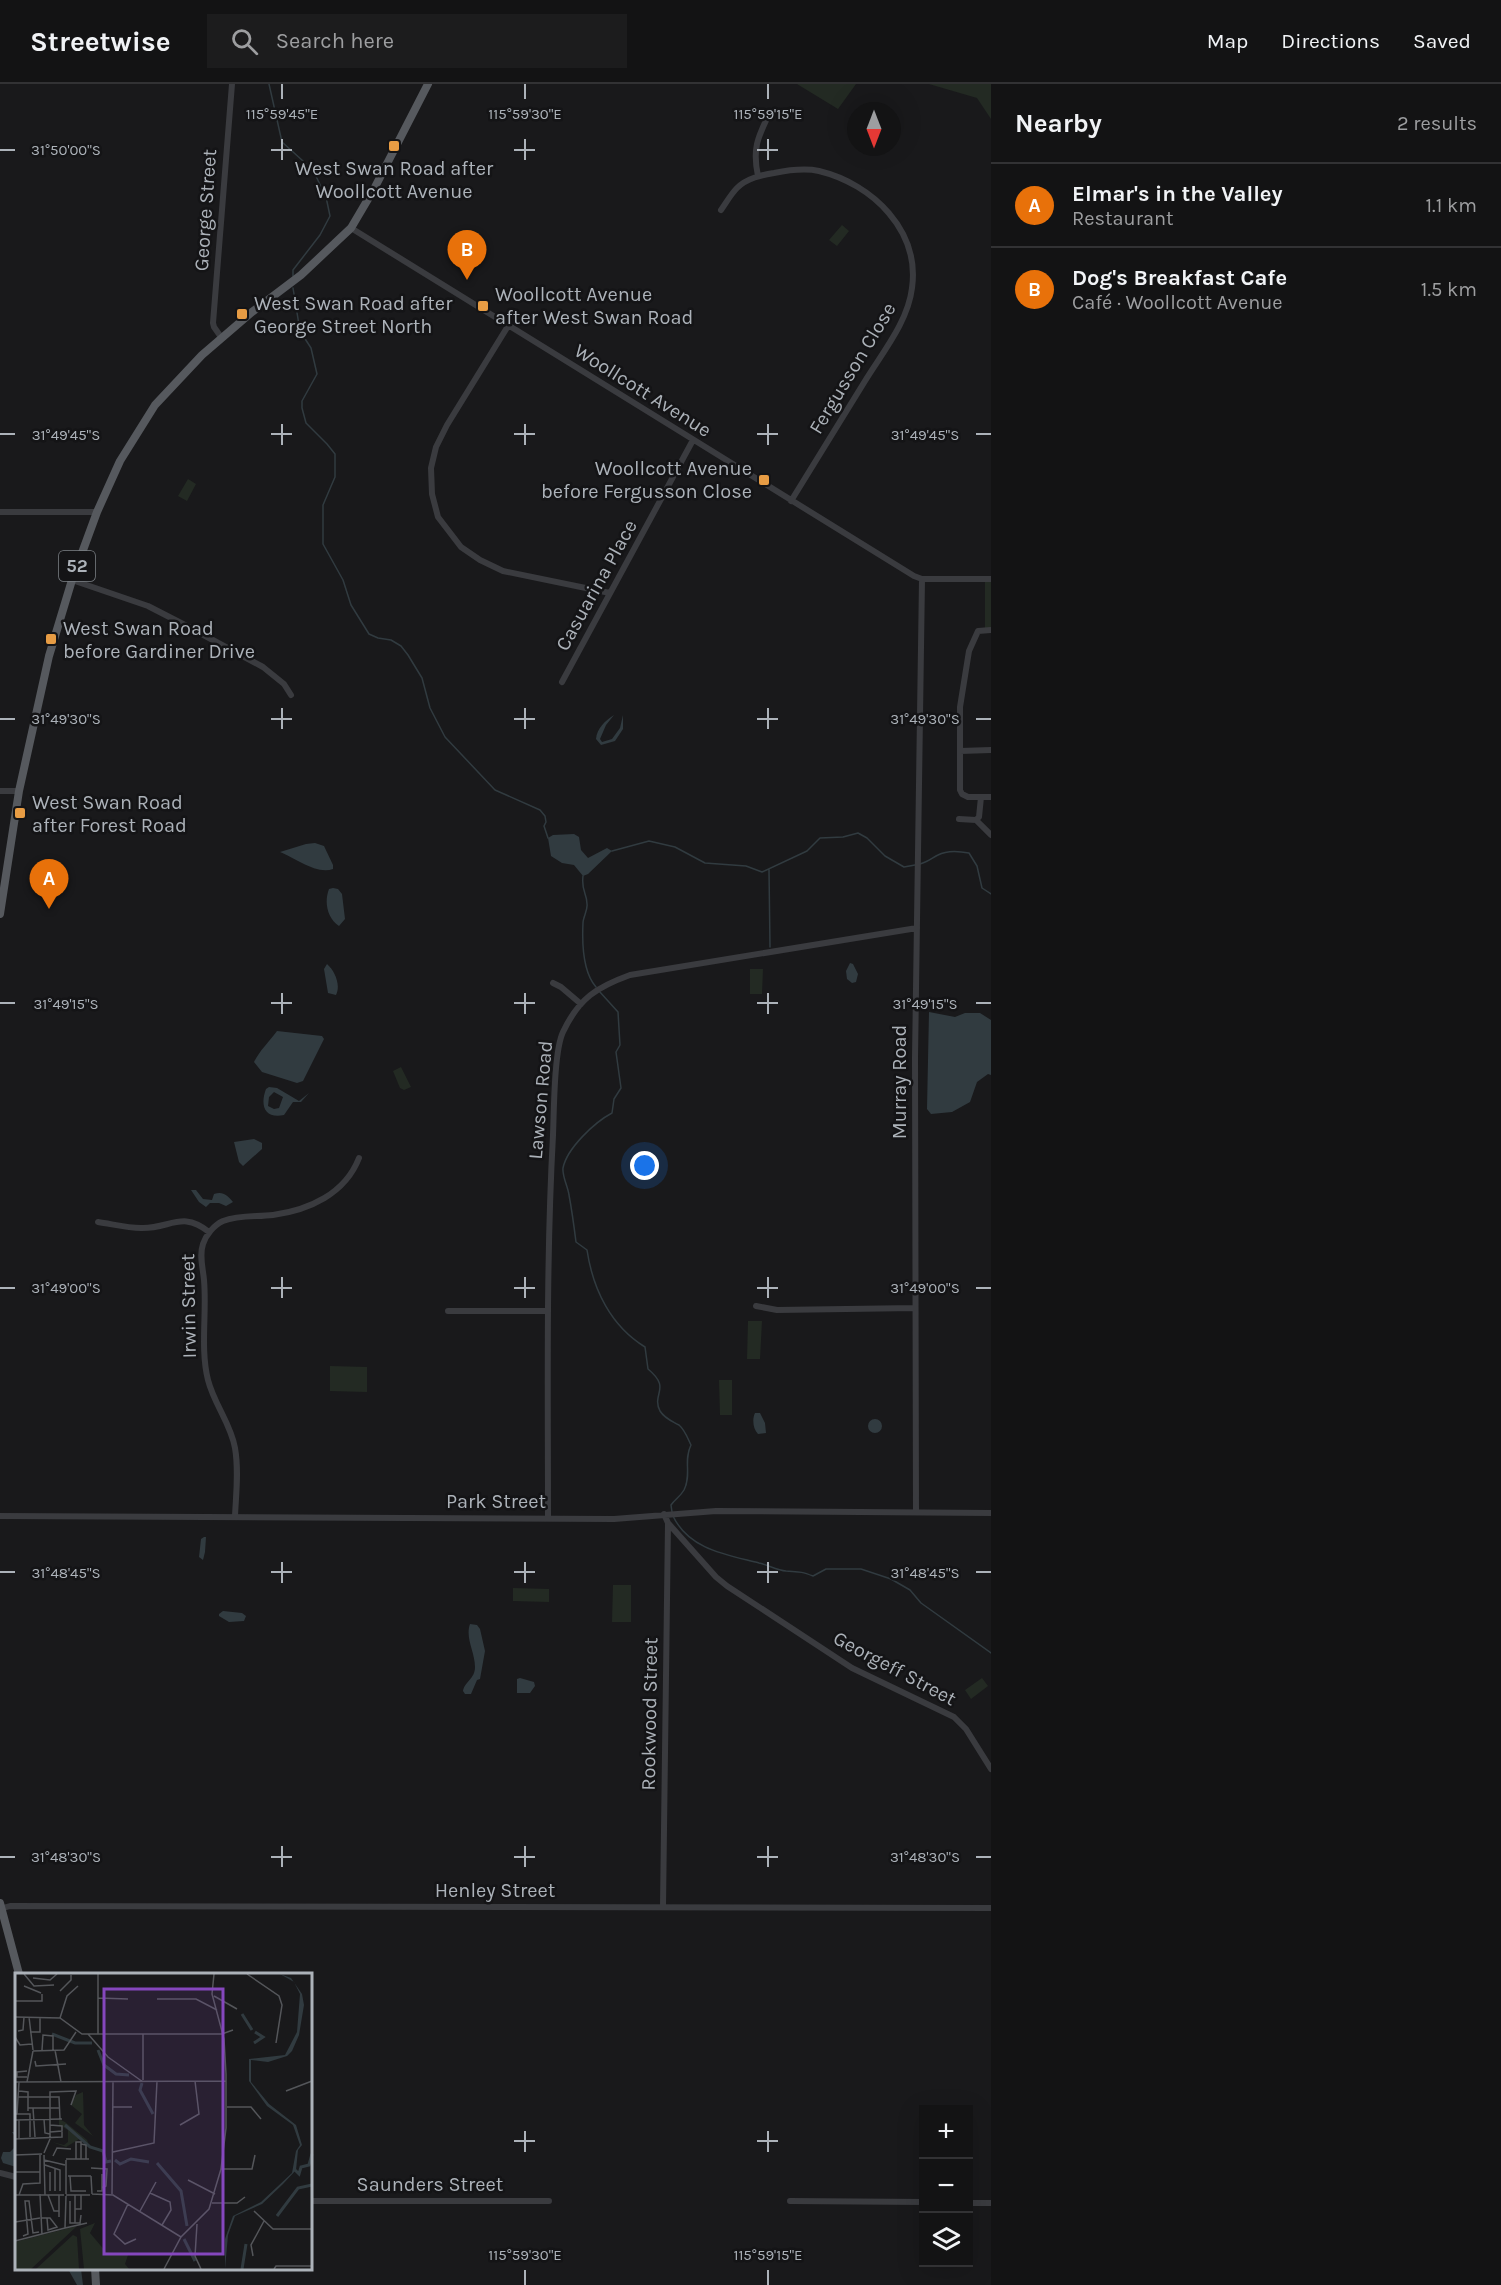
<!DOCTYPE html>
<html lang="en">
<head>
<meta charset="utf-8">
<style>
	body { margin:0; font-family:Karla,sans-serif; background:#1c1c1d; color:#f1f3f6 }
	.controls { position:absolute; right:18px; bottom:18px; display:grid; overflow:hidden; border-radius:0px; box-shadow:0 6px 24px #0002 }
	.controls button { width:54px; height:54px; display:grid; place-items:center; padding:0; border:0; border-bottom:2px solid #323234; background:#131314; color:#f1f3f6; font:30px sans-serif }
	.compass { position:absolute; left:847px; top:18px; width:54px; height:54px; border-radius:50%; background:#131314; box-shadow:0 6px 24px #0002; rotate:180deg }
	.you { position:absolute; left:645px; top:1082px; width:21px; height:21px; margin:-15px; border:4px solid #fff; border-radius:50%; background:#1a73e8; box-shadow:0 0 0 9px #1a73e833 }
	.badge { display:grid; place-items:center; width:39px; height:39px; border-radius:50%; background:#d93025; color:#fff; font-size:20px; font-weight:700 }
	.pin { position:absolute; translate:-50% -50px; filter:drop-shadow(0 2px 3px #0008) }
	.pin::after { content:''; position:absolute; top:32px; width:21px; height:18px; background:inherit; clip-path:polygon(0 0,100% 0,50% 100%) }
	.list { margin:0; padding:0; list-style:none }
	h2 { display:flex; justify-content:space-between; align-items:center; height:78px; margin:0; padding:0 24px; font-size:26px }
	h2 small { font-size:20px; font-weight:400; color:#9d9ea0 }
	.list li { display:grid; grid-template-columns:39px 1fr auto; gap:18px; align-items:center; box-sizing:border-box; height:84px; padding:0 24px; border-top:2px solid #323234 }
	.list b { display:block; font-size:22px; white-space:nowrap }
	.list p { margin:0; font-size:20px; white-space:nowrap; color:#9d9ea0 }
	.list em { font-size:20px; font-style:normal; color:#9d9ea0 }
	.icon { flex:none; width:33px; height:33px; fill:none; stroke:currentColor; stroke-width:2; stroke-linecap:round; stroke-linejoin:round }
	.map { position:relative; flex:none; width:991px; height:2201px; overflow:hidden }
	header { display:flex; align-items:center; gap:36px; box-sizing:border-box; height:84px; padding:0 30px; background:#131314; border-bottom:2px solid #323234 }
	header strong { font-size:28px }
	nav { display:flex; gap:33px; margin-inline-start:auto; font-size:21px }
	.search { width:420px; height:54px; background:#1c1c1d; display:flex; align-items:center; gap:15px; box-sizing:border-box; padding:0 21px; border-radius:0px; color:#9d9ea0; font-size:22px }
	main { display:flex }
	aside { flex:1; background:#131314 }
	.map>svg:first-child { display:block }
</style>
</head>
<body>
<header>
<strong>Streetwise</strong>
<div class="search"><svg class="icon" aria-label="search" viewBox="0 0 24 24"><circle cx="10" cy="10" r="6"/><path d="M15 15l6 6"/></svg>Search here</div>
<nav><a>Map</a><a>Directions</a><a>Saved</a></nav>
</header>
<main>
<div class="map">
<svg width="991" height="2201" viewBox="0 0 991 2201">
	<rect width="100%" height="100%" fill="#19191b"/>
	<!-- green -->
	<path fill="#232a23" d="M797,0h59l-18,25z
		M929,0h62v35l-14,-21z
		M842,141l7,6 -12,15 -8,-6z
		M188,395l8,5 -9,17 -9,-5z
		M985,495h6v50h-6z
		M750,885h13l-1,25h-12z
		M401,983l10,20 -7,3 -4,-2 -7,-17z
		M748,1237h14l-2,38h-13z
		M330,1282l37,1v25l-37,-1z
		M719,1296h13v35h-12z
		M613,1501h18v37h-19z
		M513,1504l36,1v13l-36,-1z
		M982,1594l6,8 -17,13 -6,-9z"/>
	<!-- water -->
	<path fill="#313b40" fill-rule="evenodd" d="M614,631l-8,10 -6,14 2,3 10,-3 8,-11 3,-13v14l-8,12 -14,4 -5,-6c1,-11 9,-18 18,-24z
		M574,750l5,3 2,13 7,8 19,-10 5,3 -24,23 -5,2 -9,-11 -12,-2 -11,-7 -3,-18 5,-3z
		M315,759l9,3 9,19v4c-16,6 -38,-11 -53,-17l26,-8z
		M333,804l5,1 4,5 3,25 -6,7c-12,-8 -15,-24 -10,-37z
		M850,879l3,1 5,10 -2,8 -4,1 -5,-4 -1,-8z
		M327,880c8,7 14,21 9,31l-8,-2 -4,-24z
		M929,928l26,5 10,-4h15l11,7v55l-3,-1 -11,8 -7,20 -18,10 -21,2 -4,-5z
		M277,947l45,5 2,3 -21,42 -6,2 -35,-11 -8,-10c6,-12 15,-20 23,-31z
		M269,1003l8,1 22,13 10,-8 -8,9h-8l-9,13c-20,4 -24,-10 -18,-26zM274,1008l9,5 -4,11 -5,1 -6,-3 1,-9z
		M254,1055l8,4v6l-19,17 -4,-4 -5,-20z
		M191,1106h5l7,9 9,1 2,-6c9,-3 13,1 19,8l-7,4 -7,-3h-9l-4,4 -7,-5z
		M755,1329h5l5,10 1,10 -8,1c-5,-5 -6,-15 -3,-21z
		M868 1342a7 7 0 1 1 14 0a7 7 0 1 1-14 0Z
		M204,1453h2l-1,15 -2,8 -4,-3 2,-18z
		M223,1527l19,2 4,3 -2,5 -15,1 -10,-6v-2z
		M470,1540l7,1 3,4 5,22 -5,28 -3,1 -6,14h-6l-2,-3c2,-10 12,-12 12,-24 0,-15 -10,-29 -5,-43z
		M520,1594l14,4 1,4 -5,7h-13v-14z
		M12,2048h4v35l-13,-4 -2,-5 2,-6h7l4,-4 2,-10z
		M68,2185h13l2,16h-6z"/>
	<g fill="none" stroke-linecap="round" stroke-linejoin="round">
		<!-- stream -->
		<path stroke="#313b40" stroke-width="1.5" d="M269,0l13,58 31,28 13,27 4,19 -10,19 -27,35v6
			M293,204l7,43 11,17 6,26 -15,27v7l4,15 21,21 8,10v23l-12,28v39l20,36 8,25 18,29 9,4 13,2 10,6 7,9 14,23 8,30 15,29 50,53 45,20 5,6 1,6 -2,4 4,12
			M612,767l37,-10 26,6 30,16 41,3 16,6 45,-21 13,-13 23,-1 15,-4 9,5 18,18 19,11 11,-2
			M920,780c8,-2 12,-6 18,-9 9,-5 21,-4 31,-2l8,13 5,22 9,6
			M769,786l1,77
			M583,792c-2,15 4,17 4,28 1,6 -4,13 -4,19 -1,20 0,49 13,64
			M599,907l19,21 2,33 -4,7 5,36 -7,11 -2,14c-17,9 -45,35 -49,55 -1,8 5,19 6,27 3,16 5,31 7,47l11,8c6,40 24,76 58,97l3,22c24,20 3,24 12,42 5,8 12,10 19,14 6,5 9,14 12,20 -8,16 1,29 -7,45 -4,7 -9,9 -13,15l1,7
			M673,1432c16,34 55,39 86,47 9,2 18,7 27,8 13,1 14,0 27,5l13,-7h35l30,10 19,11 11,13 70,50"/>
		<!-- minor -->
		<path stroke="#3a3b3f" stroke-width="6" d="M758,92c-6,-28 0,-39 12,-64
			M721,126c5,-7 10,-16 16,-22 10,-10 25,-13 37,-15 15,-3 31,-5 45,-2 54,13 101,60 93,117 -4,34 -30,65 -47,93 -25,40 -49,80 -74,120
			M351,144l563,348 8,3h69
			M508,242l-61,99 -11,22 -5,21 1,26 6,23 23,30 19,13 23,11 107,22
			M221,253l-7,-10 -1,-4 19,-239
			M0,428h97
			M72,496l76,26 35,18 80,43 21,17 7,11
			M991,546l-13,1 -9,20 -9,56v83l2,4 6,3h23
			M562,598l131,-242
			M960,667l31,-1
			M0,707h19
			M959,735l17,1 3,-3 2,-20
			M976,736l15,15
			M553,899l8,4 20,17
			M98,1138c14,2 29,6 43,6 29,1 41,-18 68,4
			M756,1222l21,4 138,-2
			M448,1227h100
			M916,1428l-1,-454 7,-479
			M664,1430l4,9 48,54 11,9 125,82 102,49 12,12 25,40
			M0,1432l614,3 102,-8 275,2
			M235,1432c1,-22 4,-45 0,-68 -4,-24 -21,-44 -27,-68 -8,-32 -1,-67 -4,-100 -1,-12 -5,-24 -1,-36 3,-9 11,-19 20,-23 16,-6 33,-4 50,-6 36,-5 72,-21 86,-57
			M548,1433c0,-127 -2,-254 5,-382 1,-24 1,-84 10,-103 16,-34 34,-45 67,-57l287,-47
			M663,1822l5,-383
			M0,1825l10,-3 981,2
			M0,2089l16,4
			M310,2117h239
			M790,2117l134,1
			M968,2119h23"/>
		<!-- major -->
		<path stroke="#56595e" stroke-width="8" d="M0,830l19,-123 30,-135 23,-76 25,-68 23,-51 35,-56 47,-50 50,-43 49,-37 50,-47 23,-39 54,-105
			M0,1819l19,71
			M95,2184l1,17"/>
	</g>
	<!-- ticks -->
	<path fill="none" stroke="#acb2b9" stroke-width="2" d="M282,0v15M525,0v15M768,0v15M282,55v21M525,55v21M768,55v21M0,66h15M271,66h21M514,66h21M757,66h21M282,340v21M525,340v21M768,340v21M0,350h15M271,350h21M514,350h21M757,350h21M976,350h15M282,624v21M525,624v21M768,624v21M0,635h15M271,635h21M514,635h21M757,635h21M976,635h15M282,909v21M525,909v21M768,909v21M0,919h15M271,919h21M514,919h21M757,919h21M976,919h15M282,1193v21M525,1193v21M768,1193v21M0,1204h15M271,1204h21M514,1204h21M757,1204h21M976,1204h15M282,1478v21M525,1478v21M768,1478v21M0,1488h15M271,1488h21M514,1488h21M757,1488h21M976,1488h15M282,1762v21M525,1762v21M768,1762v21M0,1773h15M271,1773h21M514,1773h21M757,1773h21M976,1773h15M525,2047v21M768,2047v21M514,2057h21M757,2057h21M525,2186v15M768,2186v15"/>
	<!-- markers -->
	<g fill="#e79c44" stroke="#141416" stroke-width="2">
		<rect x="388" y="56" width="12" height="12" rx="3"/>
		<rect x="477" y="216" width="12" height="12" rx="3"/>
		<rect x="236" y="224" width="12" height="12" rx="3"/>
		<rect x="758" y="390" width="12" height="12" rx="3"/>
		<rect x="45" y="549" width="12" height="12" rx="3"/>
		<rect x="14" y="723" width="12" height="12" rx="3"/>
	</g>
	<g text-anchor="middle" stroke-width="5" stroke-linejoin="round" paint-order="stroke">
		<!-- shield labels -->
		<rect fill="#141416" stroke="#7e8388" stroke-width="1.5" x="59" y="467" width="36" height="30" rx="4.5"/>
		<g font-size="18" font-weight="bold" fill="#acb2b9">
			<text x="77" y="488">52</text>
		</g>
		<!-- poi labels -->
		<g font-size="20" fill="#acb2b9" stroke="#141416" text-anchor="start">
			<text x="394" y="91" text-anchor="middle">West Swan Road after<tspan x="394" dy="23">Woollcott Avenue</tspan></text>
			<text x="495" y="217">Woollcott Avenue<tspan x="495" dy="23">after West Swan Road</tspan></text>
			<text x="254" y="226">West Swan Road after<tspan x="254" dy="23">George Street North</tspan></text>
			<text x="752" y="391" text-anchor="end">Woollcott Avenue<tspan x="752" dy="23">before Fergusson Close</tspan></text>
			<text x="63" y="551">West Swan Road<tspan x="63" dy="23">before Gardiner Drive</tspan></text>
			<text x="32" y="725">West Swan Road<tspan x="32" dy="23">after Forest Road</tspan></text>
		</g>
		<!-- street labels -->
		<g font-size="20" fill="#acb2b9" stroke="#141416">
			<text transform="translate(205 126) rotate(-86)" y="7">George Street</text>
			<text transform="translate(852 284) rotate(-59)" y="7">Fergusson Close</text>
			<text transform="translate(643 306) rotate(32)" y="7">Woollcott Avenue</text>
			<text transform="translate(596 501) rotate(-61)" y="7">Casuarina Place</text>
			<text transform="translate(899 998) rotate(-90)" y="7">Murray Road</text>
			<text transform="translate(540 1016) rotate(-85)" y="7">Lawson Road</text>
			<text transform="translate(188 1222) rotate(-91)" y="7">Irwin Street</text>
			<text x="496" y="1424">Park Street</text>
			<text transform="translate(895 1584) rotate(28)" y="7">Georgeff Street</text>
			<text transform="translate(649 1630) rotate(-89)" y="7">Rookwood Street</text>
			<text x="495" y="1813">Henley Street</text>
			<text x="430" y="2107">Saunders Street</text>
		</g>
	</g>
	<!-- overview -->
	<g transform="translate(15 1889)">
		<rect width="297" height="297" fill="#19191b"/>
		<path d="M68,119l1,33 9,11 -18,-13 7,-9 -11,-9 5,-10zM44,146l6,3 22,18 2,5 -8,-7 -15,9 -14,-5 12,3 4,-3v-12l-9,-5zM80,250l-5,10 16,19 22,3 -3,9 4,5h-45l-4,-40zM62,253l-46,43h-16v-27zM58,262l4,2 2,32h-43z" fill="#232a23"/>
		<path d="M265,1l11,4 11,16 2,11 -5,30 -7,16 -5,5 -19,6 -17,-2v22l18,22 27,21 6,20 -4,5 -2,20 -13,14 -21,20 -27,12 -7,19 -3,34v-30l8,-23 28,-14 31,-29 4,-22 4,-6 -7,-20 -26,-19 -18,-25v-22l36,-4 12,-23 3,-38 -6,-12z" fill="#313b40"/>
		<path fill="none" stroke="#313b40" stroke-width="3" d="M227,41l10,16M37,61l23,9h17M239,70l9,-6 -8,-5M83,77l6,15 12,9 13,1M127,110l-2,7 13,24M50,152l25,22 13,4 3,11 5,-1M100,187l5,4 11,-5 18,3M142,190l24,28 6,35M280,197l4,4 2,-7 8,-2 3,-11M262,243l21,-28 14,-3M169,266l11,22M227,296l4,-25"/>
		<path fill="none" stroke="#54565a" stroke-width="1.5" d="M9,1l10,12 20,-1M232,1l32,22 3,9 -6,38M18,5l17,2 7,-6M9,13l17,7M45,18l11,-11v-5M199,23l23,13M83,25l30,1M142,26h39l21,11M0,28h27v-7M0,44l45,1 22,16h140l11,-4M14,44l4,33M45,45l7,-22 11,-10M3,58l5,-1 1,-13M15,59h10v-15M73,61l20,23 35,25M83,61v-60M0,64l5,8 12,-1M27,77l1,-15 10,1v14M40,77l6,32M18,78l31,-1 12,-18M20,88l1,5 30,-2M12,98l-10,1v5h10M128,107v-46M0,109l211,-1M12,109l6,-31M4,118l9,1v19M271,118l26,-10M3,124h41l1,22M98,134h19M212,134h24l10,12M13,135h32M18,135l2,29M0,141h15v23M2,141l2,-32M29,146l1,14 5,1M0,147l47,-1M4,147v19M165,152l19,-11 -4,-33M35,159l12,-1v-5l-12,-1M0,166l47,-2v-6M66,171l5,1v14M98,179l41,-9 3,-62M29,180l6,-14v-47l26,-1 -5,14M0,182l27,-1M29,182l1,40M38,183l4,-8 14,1M51,186h23M61,186v-17h5v17M29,187l21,5M30,192l15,5v21M76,195l16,1 -1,17 -4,2M206,196h31l3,-14M0,199h25M53,203h23M55,203l1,15h15M76,203l1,18M173,207l27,14M35,218v-19M40,218v-23M82,218h5v-17M135,220l20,9 1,8 -9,15M25,221l2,41M51,221v-34M77,221l21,1 68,42M97,221l1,-112M0,222h49M4,222l4,-11 17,-1v-29M33,222l6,16h5M51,222h24M51,223l-1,32 22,-5M55,228v22h10l1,-8M197,230h25l8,-6M113,231l-14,30 11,10 11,-5M60,236h6v-14M125,238l16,-29M239,238l19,18h39M44,244v-22M26,245h9l7,9 -9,3 -1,-12M0,249l25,-4M60,250v-28M182,251l-2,32 6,13M8,263l5,-2 -3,-33h4l4,32 6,-1M0,268l50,-13M238,283l-2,-11 13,-24M149,296l17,-32 28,-28 12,-40 5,-41v-54l-2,-35 -12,-45 2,-20M259,296l2,-3h36"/>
		<path fill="#8547be" fill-opacity="0.15" stroke="#8547be" stroke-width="3" d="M89,16h119v265h-119z"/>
		<rect width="297" height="297" fill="none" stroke="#acb2b9" stroke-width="3"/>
	</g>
	<g font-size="15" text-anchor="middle" fill="#acb2b9" stroke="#141416" stroke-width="5" stroke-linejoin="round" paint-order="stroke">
		<text x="282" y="35">115°59'45"E</text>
		<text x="525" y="35">115°59'30"E</text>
		<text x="768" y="35">115°59'15"E</text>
		<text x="66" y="71">31°50'00"S</text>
		<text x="925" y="356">31°49'45"S</text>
		<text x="66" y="356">31°49'45"S</text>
		<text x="925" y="640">31°49'30"S</text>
		<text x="66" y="640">31°49'30"S</text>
		<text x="66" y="925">31°49'15"S</text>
		<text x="925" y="925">31°49'15"S</text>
		<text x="66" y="1209">31°49'00"S</text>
		<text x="925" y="1209">31°49'00"S</text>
		<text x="66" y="1494">31°48'45"S</text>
		<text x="925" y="1494">31°48'45"S</text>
		<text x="925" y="1778">31°48'30"S</text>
		<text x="66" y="1778">31°48'30"S</text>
		<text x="525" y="2176">115°59'30"E</text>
		<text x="768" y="2176">115°59'15"E</text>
	</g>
</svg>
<div class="controls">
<button>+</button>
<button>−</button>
<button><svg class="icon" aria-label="layers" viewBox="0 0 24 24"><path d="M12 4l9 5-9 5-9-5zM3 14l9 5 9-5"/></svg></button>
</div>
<svg class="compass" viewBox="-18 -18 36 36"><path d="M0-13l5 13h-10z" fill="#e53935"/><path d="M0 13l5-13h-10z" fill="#9d9ea0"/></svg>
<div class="you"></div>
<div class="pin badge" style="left:49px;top:825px;background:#e8710a">A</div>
<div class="pin badge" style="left:467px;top:196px;background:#e8710a">B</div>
</div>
<aside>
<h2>Nearby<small>2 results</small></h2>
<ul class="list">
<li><span class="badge" style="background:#e8710a">A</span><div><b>Elmar's in the Valley</b><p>Restaurant</p></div><em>1.1 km</em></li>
<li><span class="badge" style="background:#e8710a">B</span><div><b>Dog's Breakfast Cafe</b><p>Café · Woollcott Avenue</p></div><em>1.5 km</em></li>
</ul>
</aside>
</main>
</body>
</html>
